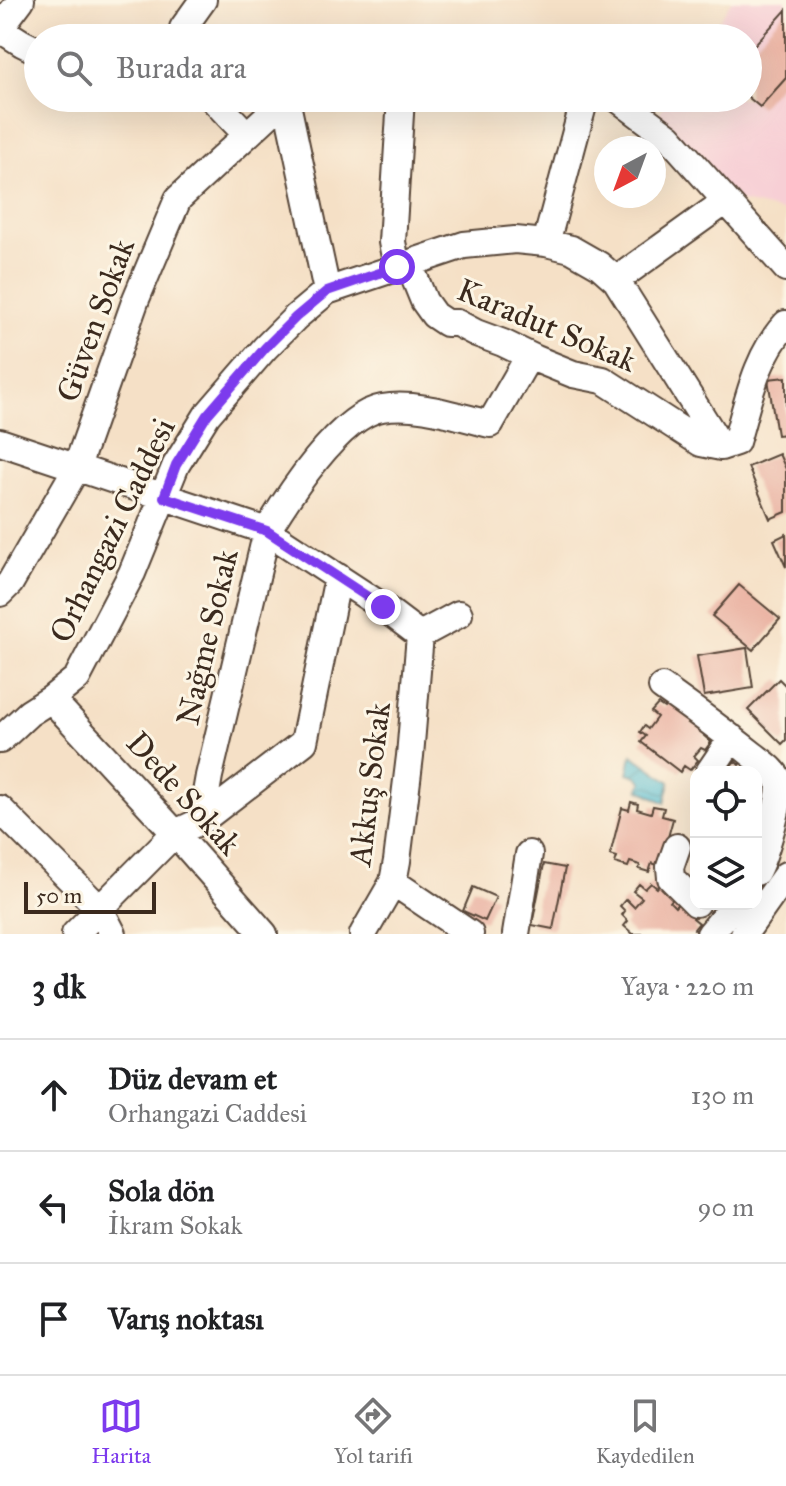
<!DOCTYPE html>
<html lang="tr">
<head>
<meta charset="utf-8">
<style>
	body { margin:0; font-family:"IM FELL Great Primer",serif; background:#f6f6f6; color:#202124 }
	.controls { position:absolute; right:24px; bottom:24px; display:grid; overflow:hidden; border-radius:16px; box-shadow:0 8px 32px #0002 }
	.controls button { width:72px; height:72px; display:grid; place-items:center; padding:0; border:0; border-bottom:2px solid #e0e0e0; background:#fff; color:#202124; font:40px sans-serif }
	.compass { position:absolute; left:594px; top:136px; width:72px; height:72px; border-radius:50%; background:#fff; box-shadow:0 8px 32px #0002; rotate:221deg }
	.scale { position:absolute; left:24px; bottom:20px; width:132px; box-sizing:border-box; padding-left:8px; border:4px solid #3b2a1e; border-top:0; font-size:22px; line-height:28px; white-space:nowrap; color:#3b2a1e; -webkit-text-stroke:6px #fcf5e5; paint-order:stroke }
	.stop { position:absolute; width:24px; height:24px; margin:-18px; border:6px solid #7c3aed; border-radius:50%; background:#fff }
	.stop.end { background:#7c3aed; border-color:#fff; box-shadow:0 2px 8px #0008 }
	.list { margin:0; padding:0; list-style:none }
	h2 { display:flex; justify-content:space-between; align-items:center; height:104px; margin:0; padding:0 32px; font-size:34px }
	h2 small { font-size:26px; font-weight:400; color:#757577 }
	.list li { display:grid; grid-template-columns:52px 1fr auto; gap:24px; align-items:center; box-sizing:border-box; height:112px; padding:0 32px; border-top:2px solid #e0e0e0 }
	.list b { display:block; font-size:30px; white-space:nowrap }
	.list p { margin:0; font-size:26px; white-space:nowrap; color:#757577 }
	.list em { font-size:26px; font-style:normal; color:#757577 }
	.icon { flex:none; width:44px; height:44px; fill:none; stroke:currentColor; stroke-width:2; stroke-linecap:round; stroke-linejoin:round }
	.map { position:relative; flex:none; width:786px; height:934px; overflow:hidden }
	.search { position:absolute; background:#fff; box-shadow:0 8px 32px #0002; left:24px; right:24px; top:24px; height:88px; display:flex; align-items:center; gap:20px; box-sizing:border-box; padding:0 28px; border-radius:44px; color:#757577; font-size:30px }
	.sheet { height:440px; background:#fff }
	nav { display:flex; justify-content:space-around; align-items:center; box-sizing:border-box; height:112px; border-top:2px solid #e0e0e0; background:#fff; font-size:22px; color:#757577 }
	nav a { display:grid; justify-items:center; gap:4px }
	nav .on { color:#7c3aed }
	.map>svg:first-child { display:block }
</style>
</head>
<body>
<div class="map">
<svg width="786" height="934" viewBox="0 0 786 934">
	<defs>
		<pattern id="water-waves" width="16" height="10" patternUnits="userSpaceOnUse" patternTransform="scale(2)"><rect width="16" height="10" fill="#53bbd0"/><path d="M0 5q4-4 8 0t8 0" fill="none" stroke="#4698a8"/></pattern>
	</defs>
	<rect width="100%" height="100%" fill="#fcf5e5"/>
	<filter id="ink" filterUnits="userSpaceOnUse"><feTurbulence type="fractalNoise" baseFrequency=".0125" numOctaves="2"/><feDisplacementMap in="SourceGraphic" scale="16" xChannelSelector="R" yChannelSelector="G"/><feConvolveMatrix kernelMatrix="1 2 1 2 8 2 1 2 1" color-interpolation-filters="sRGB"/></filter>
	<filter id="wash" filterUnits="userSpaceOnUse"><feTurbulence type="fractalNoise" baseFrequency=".006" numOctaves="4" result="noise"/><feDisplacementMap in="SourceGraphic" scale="32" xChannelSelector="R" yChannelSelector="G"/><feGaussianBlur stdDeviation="1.8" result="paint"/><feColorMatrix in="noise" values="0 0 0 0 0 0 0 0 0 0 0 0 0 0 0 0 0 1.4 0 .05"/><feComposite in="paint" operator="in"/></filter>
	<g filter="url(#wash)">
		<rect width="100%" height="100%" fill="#f5e0c6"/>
		<!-- built -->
		<path fill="#f7cfd5" d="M732,0h54v212l-62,-14 -73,-72 18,-28h79v-60h-40z"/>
		<!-- water -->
		<path fill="url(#water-waves)" stroke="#477277" stroke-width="2" d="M632,755l38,27 -5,21 -26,-14 4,-7 -6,-6 -9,-3z"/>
		<g id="blocks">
			<!-- building -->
			<path fill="#e9ae9e" d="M786,10v68l-26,29 -12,-10v-45z
				M786,377v57l-9,1 -9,-56z
				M779,454l7,15v43l-16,7 -22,-52z
				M786,534v33l-12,-27z
				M739,585l41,34 -27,31 -41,-34z
				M747,648l6,40 -49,8 -7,-40z
				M779,679l7,7v54l-4,4 -34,-34z
				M671,700l38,30 -5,6 7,6 -6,8 -4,-2 -7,8 4,4 -8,10 -6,-4 -4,6 -39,-30 5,-6 -6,-4 4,-6 4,3 9,-12 -6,-5 7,-8 6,4z
				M747,756l17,18 9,24 -11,12 -4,-3 -2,2v-37h-31l10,-11 4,4z
				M631,802l7,2 -1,5 14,4 2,-7 11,2 -2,8 11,3 -13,47 -8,-3 -3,9 -10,-3 1,-4 -10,-3 -2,5 -13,-4 2,-6 -7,-2 12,-47 7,2z
				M544,864l21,4 -12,61 -21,-4z
				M651,883l6,5 4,-5 14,13 -5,6 5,5 6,-7 15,14 -3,4 6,5 -5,6 6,5h-67l-9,-8 4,-5 -6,-6 3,-4 -5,-5 6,-7 8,8 8,-9 -9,-7 6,-7 6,5z
				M473,887l23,10 -11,24 -22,-10z"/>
		</g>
	</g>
	<g filter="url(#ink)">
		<use href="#blocks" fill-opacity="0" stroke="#574537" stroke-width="2"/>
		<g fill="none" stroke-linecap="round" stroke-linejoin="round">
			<!-- minor casing -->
			<g stroke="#574537" stroke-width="30">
				<path id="minor" d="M0,28l21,-28
					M0,29l22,14 16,8
					M184,38l-1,-10 20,-28
					M212,98l35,37
					M617,98l52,39 117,131
					M286,99l41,192
					M546,243l39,-145
					M409,264l15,37 10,14 12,8h11l19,10 27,10 33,16 37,15 30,6 98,63 20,4 15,-5c12,-40 20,-86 50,-118
					M397,267l-5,-25 9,-144
					M616,280l110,-79
					M0,442l267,89 116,76 37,28
					M0,593l10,-10 66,-114 60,-170 42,-100 109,-101
					M420,635l39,-21
					M662,687c31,22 61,44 91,68 9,7 22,15 26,26 5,12 -16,79 -23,91
					M51,699l124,134 89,101
					M0,740l29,-27 22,-14 26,-21 55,-105 44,-108 31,-50 58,-67 31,-31 31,-26 137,-46 51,-5 31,3 25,6 28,16 17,15 105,167
					M709,772l23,-34
					M0,809l100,100 13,25
					M201,821l103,-79 34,-165
					M677,847l-7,20 1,11 25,25
					M393,882l77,52
					M75,934l100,-101 26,-12 8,-45 58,-245c21,-35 73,-116 115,-123 35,-6 74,8 108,16l39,-68
					M363,934l30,-52 4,-21 13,-105 10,-121
					M516,934l13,-80
					M710,934l25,-30
					M744,934l42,-59"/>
			</g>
			<!-- minor -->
			<use href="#minor" stroke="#fff" stroke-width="26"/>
		</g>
	</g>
	<g fill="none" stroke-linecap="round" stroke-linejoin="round" filter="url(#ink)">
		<!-- route -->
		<path stroke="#7c3aed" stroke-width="10" d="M383,607l-116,-76 -103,-34 12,-32 31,-50 58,-67 31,-31 31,-26 70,-24"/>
	</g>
	<g text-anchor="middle" stroke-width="6" stroke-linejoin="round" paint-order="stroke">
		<!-- street labels -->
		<g font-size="32" fill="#3b2a1e" stroke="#fcf5e5">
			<text transform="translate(95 320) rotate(-70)" y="11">Güven Sokak</text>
			<text transform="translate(547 325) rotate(23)" y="11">Karadut Sokak</text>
			<text transform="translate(112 530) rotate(-64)" y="11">Orhangazi Caddesi</text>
			<text transform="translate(207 637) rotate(-77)" y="11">Nağme Sokak</text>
			<text transform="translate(369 784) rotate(-83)" y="11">Akkuş Sokak</text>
			<text transform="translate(184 793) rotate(48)" y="11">Dede Sokak</text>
		</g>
	</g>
</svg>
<div class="controls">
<button><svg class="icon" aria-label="locate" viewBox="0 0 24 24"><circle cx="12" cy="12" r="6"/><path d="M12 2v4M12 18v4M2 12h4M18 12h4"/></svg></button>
<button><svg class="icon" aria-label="layers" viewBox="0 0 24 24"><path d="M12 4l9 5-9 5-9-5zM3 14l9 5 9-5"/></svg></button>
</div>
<svg class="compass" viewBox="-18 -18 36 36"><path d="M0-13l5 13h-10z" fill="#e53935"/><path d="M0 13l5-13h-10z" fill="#757577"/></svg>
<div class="scale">50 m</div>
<div class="stop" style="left:397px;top:267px"></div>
<div class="stop end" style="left:383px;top:607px"></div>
<div class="search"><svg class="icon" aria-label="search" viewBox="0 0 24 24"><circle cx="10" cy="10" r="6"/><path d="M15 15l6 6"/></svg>Burada ara</div>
</div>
<section class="sheet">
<h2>3 dk<small>Yaya · 220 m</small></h2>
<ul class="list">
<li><svg class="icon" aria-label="ahead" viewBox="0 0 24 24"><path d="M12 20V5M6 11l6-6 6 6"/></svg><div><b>Düz devam et</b><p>Orhangazi Caddesi</p></div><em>130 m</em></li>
<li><svg class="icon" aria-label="left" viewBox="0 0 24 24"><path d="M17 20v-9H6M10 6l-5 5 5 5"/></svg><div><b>Sola dön</b><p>İkram Sokak</p></div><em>90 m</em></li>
<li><svg class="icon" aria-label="arrive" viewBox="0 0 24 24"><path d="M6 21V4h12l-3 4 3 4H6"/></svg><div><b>Varış noktası</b></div></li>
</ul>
</section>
<nav>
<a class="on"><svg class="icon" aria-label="map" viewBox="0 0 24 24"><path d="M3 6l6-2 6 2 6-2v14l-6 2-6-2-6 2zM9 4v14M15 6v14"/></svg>Harita</a>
<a><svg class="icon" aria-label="directions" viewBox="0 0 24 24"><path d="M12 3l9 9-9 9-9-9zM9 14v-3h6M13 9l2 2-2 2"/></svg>Yol tarifi</a>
<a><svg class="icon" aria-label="saved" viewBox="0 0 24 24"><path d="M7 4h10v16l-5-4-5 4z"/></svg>Kaydedilen</a>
</nav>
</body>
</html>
